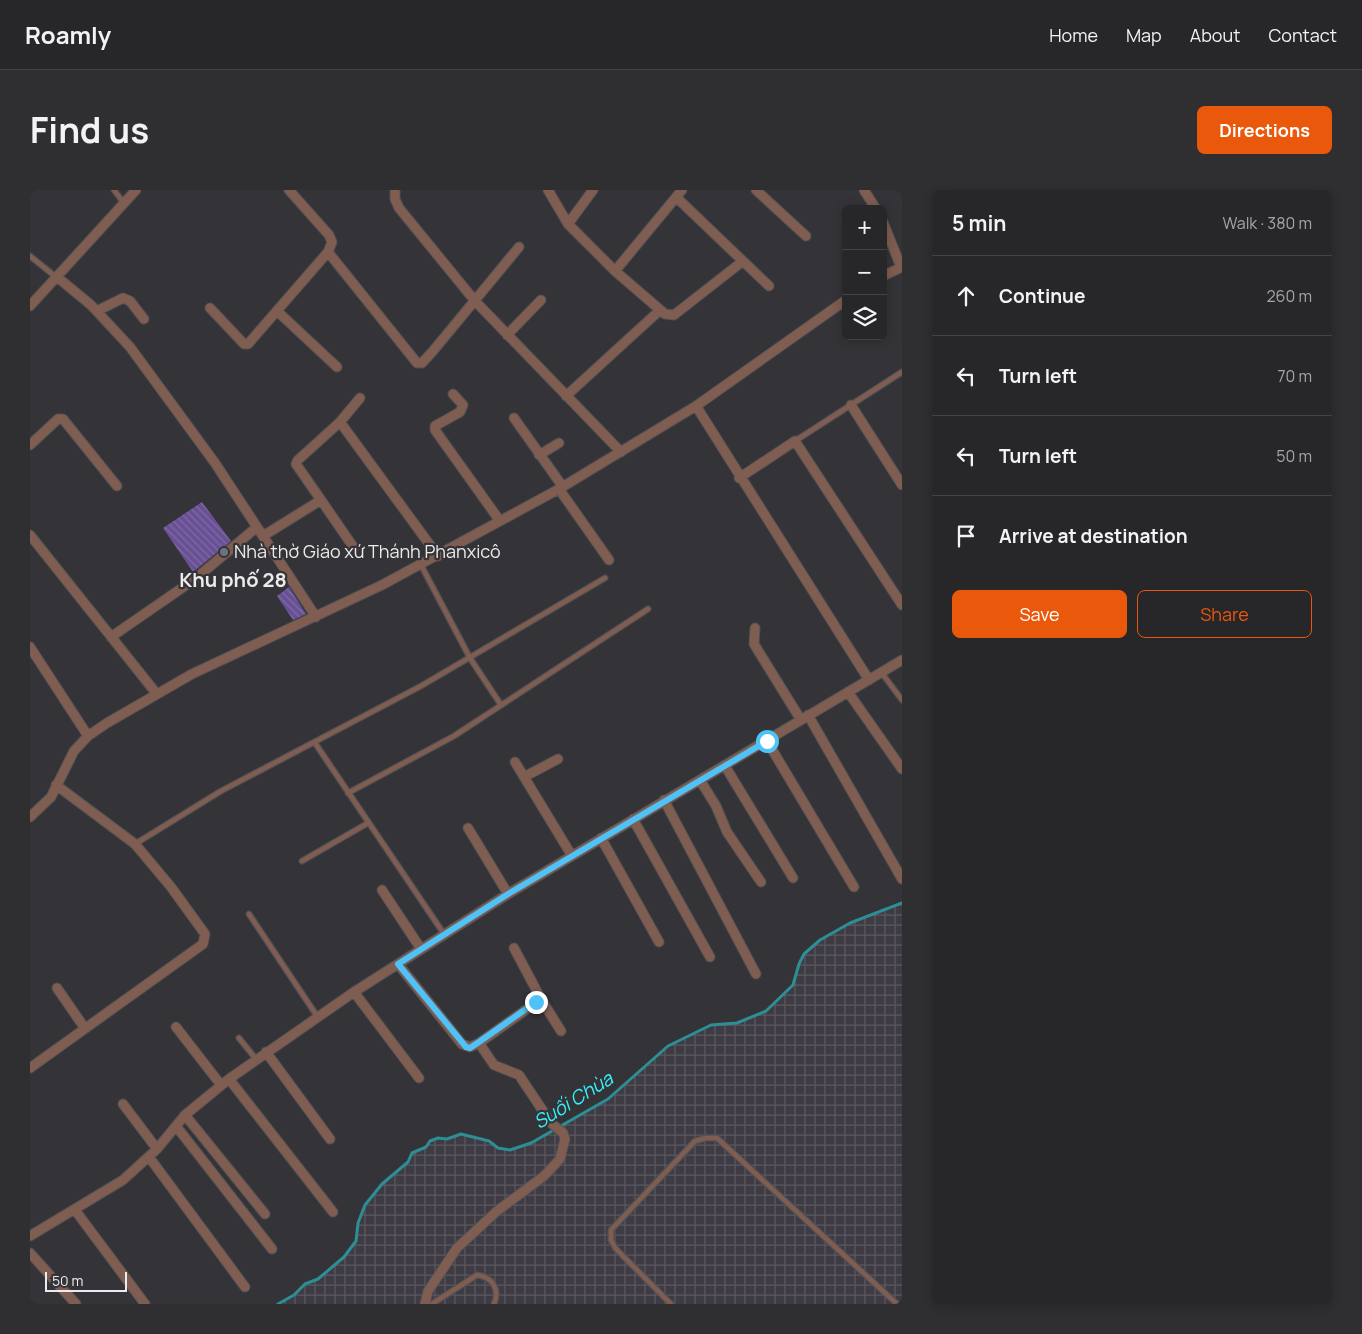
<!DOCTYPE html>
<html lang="en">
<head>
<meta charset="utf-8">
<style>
	body { margin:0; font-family:Manrope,sans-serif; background:#2f2e31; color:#f1f3f6 }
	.controls { position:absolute; right:15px; top:15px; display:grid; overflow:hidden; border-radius:8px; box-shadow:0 2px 12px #0003 }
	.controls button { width:45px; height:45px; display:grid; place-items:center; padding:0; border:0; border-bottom:1px solid #434346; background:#272629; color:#f1f3f6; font:25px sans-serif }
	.scale { position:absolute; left:15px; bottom:12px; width:82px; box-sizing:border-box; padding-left:5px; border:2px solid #ebeaed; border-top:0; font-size:14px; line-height:18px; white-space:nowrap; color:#ebeaed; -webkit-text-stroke:4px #343337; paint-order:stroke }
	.stop { position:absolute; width:15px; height:15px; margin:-11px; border:4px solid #4fc3f7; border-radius:50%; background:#fff }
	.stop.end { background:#4fc3f7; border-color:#fff; box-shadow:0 1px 5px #0008 }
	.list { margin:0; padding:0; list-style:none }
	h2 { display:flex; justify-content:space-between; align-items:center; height:65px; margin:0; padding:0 20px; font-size:21px }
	h2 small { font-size:16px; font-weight:400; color:#a4a5a8 }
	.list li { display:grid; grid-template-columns:32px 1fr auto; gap:15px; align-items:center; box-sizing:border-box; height:80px; padding:0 20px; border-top:1px solid #434346 }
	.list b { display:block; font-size:19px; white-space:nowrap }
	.list em { font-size:16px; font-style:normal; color:#a4a5a8 }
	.actions { display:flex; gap:10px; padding:15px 20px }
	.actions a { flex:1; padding:11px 0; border:1px solid #ea580c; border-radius:8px; text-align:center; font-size:18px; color:#ea580c }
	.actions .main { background:#ea580c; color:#fff }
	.icon { flex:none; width:28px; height:28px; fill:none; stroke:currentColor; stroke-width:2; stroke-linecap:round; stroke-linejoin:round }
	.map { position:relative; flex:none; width:872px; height:1114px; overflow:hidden; border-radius:8px }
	header { display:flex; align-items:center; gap:30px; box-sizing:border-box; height:70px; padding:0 25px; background:#272629; border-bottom:1px solid #434346 }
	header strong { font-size:24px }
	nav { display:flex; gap:28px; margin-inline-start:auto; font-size:18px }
	.intro { display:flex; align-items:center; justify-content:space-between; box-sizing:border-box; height:120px; padding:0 30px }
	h1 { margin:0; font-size:35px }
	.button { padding:12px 22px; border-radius:8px; background:#ea580c; color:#fff; font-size:18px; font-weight:700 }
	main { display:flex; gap:30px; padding:0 30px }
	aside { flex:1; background:#272629; border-radius:8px; box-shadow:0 2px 12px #0003 }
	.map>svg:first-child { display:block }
</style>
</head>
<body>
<header>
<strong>Roamly</strong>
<nav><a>Home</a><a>Map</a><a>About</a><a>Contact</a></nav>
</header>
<div class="intro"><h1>Find us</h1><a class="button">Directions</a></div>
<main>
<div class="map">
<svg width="872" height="1114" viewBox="0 0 872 1114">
	<defs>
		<pattern id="industrial-grid" width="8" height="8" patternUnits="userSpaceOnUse" patternTransform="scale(1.25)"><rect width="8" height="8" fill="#3e3b44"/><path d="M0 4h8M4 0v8" fill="none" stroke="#5a585f"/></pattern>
		<pattern id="building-back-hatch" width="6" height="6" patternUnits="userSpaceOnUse" patternTransform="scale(1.25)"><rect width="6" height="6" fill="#695095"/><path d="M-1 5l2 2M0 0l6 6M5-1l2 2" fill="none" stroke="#7f69a4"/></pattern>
	</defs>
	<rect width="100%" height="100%" fill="#343337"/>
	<!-- industrial -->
	<path fill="url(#industrial-grid)" d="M872,713v401h-624l16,-9 11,-11 13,-5 26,-22 11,-16 3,-18 7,-18 17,-21 26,-22 4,-9 14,-6 4,-6 8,-3 9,1 14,-5 28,7 9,7 12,1 21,-6 76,-44 61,-53 43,-21 26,-2 29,-12 27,-26 6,-21 5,-10 16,-14 30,-17z"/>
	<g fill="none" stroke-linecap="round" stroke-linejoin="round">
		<!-- stream -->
		<path stroke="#2c8f96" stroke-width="3" d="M248,1114l16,-9 11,-11 13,-5 26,-22 12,-16 2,-18 7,-18 17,-21 26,-22 4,-9 14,-6 4,-6 8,-3 9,1 14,-5 28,7 9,7 12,2 21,-7 77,-44 60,-53 43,-21 26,-2 29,-12 27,-26 6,-21 5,-10 16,-14 30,-17 52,-20"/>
	</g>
	<!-- building -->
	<path fill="url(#building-back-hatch)" d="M172,312l29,39 -38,31 -30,-44z
		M259,397l17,27 -13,6 -16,-24z"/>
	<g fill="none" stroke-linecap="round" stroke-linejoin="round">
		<!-- service casing -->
		<g stroke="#515054" stroke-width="7">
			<path id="service" d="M84,0l9,12
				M0,66l26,21
				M765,251l107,-69
				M391,375l49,93 31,47
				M851,482l21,28
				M285,553l129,191
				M318,603l106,-57 194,-127
				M105,654l86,-53 200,-105 184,-108
				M272,671l66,-38
				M219,724l68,102
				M209,848l17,21
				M402,1114l45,-29c16,2 23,15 17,29
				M641,1114l-55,-55 -5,-9v-10l84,-89 11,-3h11l180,166"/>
		</g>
		<!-- minor casing -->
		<g stroke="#515054" stroke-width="11">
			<path id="minor" d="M259,0l40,45 3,7 -4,10 89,111h5l11,-12 86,-104
				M365,0v9l4,9 76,93 146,151
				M518,0l20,34 47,47 50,43 9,1 69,-54
				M726,0l50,46
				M834,0l12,19
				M646,7l93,89
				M853,32l18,45
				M538,34l25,-34
				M585,81l67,-81
				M853,86l19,-9
				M27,87l34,28 39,42 85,116 101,154
				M0,116l106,-116
				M180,118l34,36h4l80,-92
				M67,121l26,-13 7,3 14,18
				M247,121l60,56
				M477,145l34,-35
				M423,204l10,11 -3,7 -25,14v4l65,91
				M536,206l93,-85
				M821,215l51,80
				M666,216l173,274
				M484,228l49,69
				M310,232l98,134
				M0,255l28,-26h5l54,67
				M509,265l20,-12
				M709,288l56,-37 107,164
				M529,299l50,71
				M291,310l33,48
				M0,345l126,158
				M233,346l58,-36 -25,-36 2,-4 42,-38 20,-24
				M725,438l-1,16 47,76
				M81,447l84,-58 62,-52
				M0,457l58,89
				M818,502l54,77
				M778,525l94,164
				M737,551l87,146
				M485,572l57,94
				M695,576l68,112
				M494,587l34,-18
				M670,590l16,26 11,26 34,50
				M634,610l92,174
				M0,627l21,-20 23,-46 14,-15 19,-13 85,-49 190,-89 177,-96 137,-83 150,-106
				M603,629l77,138
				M438,638l40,66
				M571,648l58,104
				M352,700l39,59
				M368,774l64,80 8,3 9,-4 15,22 25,10 32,48 12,10 2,6 -5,20 -16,17 -47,35 -40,37 -29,43 -3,13
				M27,798l27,39
				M324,802l65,86
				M511,809l20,32
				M146,837l45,58
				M449,853l62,-44 -27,-51
				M236,862l64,87
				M0,878l173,-124 2,-10 -34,-47 -36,-43 -79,-59
				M199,889l104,133
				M93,914l34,45
				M155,925l80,99
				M146,936l96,123
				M119,967l96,130
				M45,1020l70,94
				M0,1046l93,-56 34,-31 28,-34 44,-36 125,-87 154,-98 394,-234
				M0,1063l46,51"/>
		</g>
		<!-- service -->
		<use href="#service" stroke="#805d51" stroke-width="4.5"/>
		<!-- minor -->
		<use href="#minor" stroke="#805d51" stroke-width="9"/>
	</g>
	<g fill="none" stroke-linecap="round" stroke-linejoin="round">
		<!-- route -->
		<path stroke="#4fc3f7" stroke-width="6" d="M506,812l-57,40 -9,6 -4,-1 -68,-83 110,-70 259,-153"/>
	</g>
	<!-- markers -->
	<circle fill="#6b7280" stroke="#343337" stroke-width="2" cx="194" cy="362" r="5"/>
	<g text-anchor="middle" stroke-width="4.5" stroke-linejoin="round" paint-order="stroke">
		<!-- poi labels -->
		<g font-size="18" fill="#ebeaed" stroke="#343337" text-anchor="start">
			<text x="204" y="368">Nhà thờ Giáo xứ Thánh Phanxicô</text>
		</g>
		<!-- water labels -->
		<g font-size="19" font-style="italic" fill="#32f1fc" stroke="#343337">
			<text transform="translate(543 910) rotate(-32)" y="7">Suối Chùa</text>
		</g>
		<!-- quarter labels -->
		<g font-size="20" font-weight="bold" fill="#ebeaed" stroke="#343337">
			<text x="203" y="397">Khu phố 28</text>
		</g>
	</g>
</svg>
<div class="controls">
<button>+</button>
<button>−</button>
<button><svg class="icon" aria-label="layers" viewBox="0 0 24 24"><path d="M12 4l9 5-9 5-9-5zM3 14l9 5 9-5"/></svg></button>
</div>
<div class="scale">50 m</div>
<div class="stop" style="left:737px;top:551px"></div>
<div class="stop end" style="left:506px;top:812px"></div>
</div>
<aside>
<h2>5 min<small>Walk · 380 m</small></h2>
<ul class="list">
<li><svg class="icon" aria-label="ahead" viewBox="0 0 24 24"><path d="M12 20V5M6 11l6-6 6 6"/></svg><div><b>Continue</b></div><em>260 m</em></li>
<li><svg class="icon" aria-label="left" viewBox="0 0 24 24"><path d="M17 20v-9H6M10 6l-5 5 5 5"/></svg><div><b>Turn left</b></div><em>70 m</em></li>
<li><svg class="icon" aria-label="left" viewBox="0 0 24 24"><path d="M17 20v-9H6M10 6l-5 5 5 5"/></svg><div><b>Turn left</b></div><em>50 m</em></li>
<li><svg class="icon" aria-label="arrive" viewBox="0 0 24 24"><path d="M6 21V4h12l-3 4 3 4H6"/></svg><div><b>Arrive at destination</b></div></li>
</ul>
<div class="actions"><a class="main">Save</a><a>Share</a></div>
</aside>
</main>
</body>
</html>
